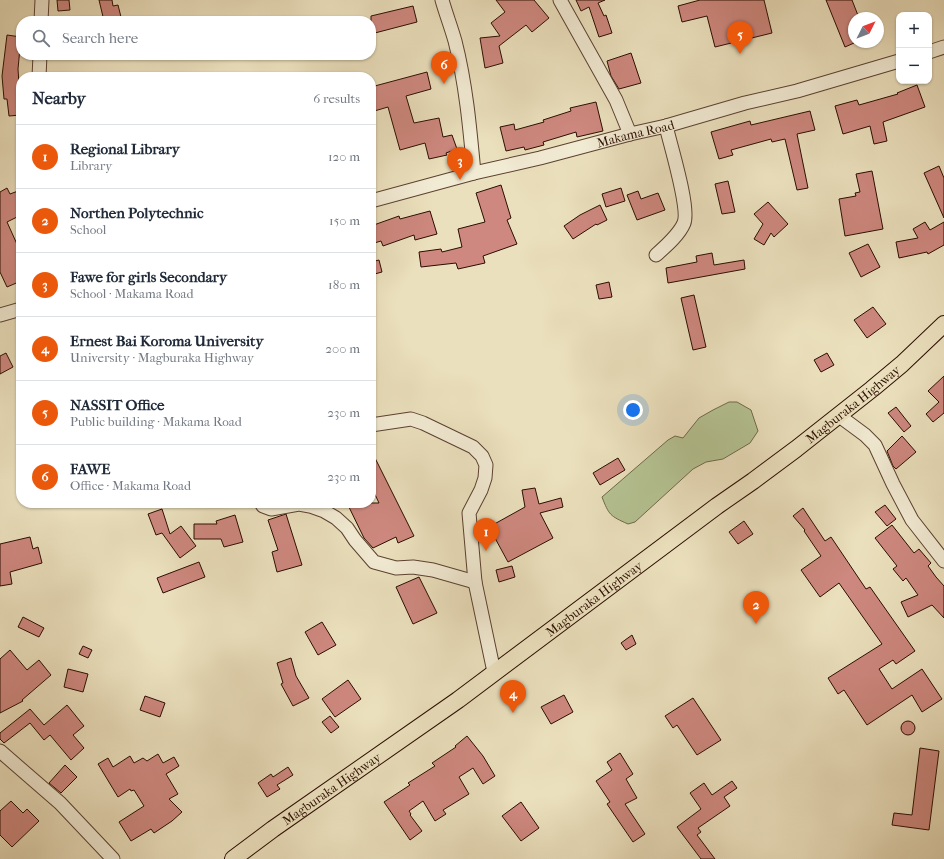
<!DOCTYPE html>
<html lang="en">
<head>
<meta charset="utf-8">
<style>
	body { margin:0; font-family:"IM FELL French Canon",serif; background:#f2f2f3; color:#1f2937 }
	.controls { position:absolute; right:12px; top:12px; display:grid; overflow:hidden; border-radius:8px; box-shadow:0 1px 3px #0004 }
	.controls button { width:36px; height:36px; display:grid; place-items:center; padding:0; border:0; border-bottom:1px solid #e0e1e3; background:#fff; color:#1f2937; font:20px sans-serif }
	.compass { position:absolute; left:848px; top:12px; width:36px; height:36px; border-radius:50%; background:#fff; box-shadow:0 1px 3px #0004; rotate:48deg }
	.you { position:absolute; left:633px; top:410px; width:14px; height:14px; margin:-10px; border:3px solid #fff; border-radius:50%; background:#1a73e8; box-shadow:0 0 0 6px #1a73e833 }
	.badge { display:grid; place-items:center; width:26px; height:26px; border-radius:50%; background:#ea580c; color:#fff; font-size:13px; font-weight:700 }
	.pin { position:absolute; translate:-50% -33px; filter:drop-shadow(0 1px 2px #0008) }
	.pin::after { content:''; position:absolute; top:21px; width:14px; height:12px; background:inherit; clip-path:polygon(0 0,100% 0,50% 100%) }
	.list { margin:0; padding:0; list-style:none }
	h2 { display:flex; justify-content:space-between; align-items:center; height:52px; margin:0; padding:0 16px; font-size:17px }
	h2 small { font-size:13px; font-weight:400; color:#747a83 }
	.list li { display:grid; grid-template-columns:26px 1fr auto; gap:12px; align-items:center; box-sizing:border-box; height:64px; padding:0 16px; border-top:1px solid #e0e1e3 }
	.list b { display:block; font-size:15px; white-space:nowrap }
	.list p { margin:0; font-size:13px; white-space:nowrap; color:#747a83 }
	.list em { font-size:13px; font-style:normal; color:#747a83 }
	.icon { flex:none; width:22px; height:22px; fill:none; stroke:currentColor; stroke-width:2; stroke-linecap:round; stroke-linejoin:round }
	.map { position:relative; flex:none; width:944px; height:859px; overflow:hidden }
	.search { position:absolute; background:#fff; box-shadow:0 1px 3px #0004; left:16px; top:16px; width:360px; height:44px; display:flex; align-items:center; gap:10px; box-sizing:border-box; padding:0 14px; border-radius:16px; color:#747a83; font-size:15px }
	.panel { position:absolute; background:#fff; box-shadow:0 1px 3px #0004; left:16px; top:72px; width:360px; height:436px; border-radius:16px }
	.map>svg:first-child { display:block }
</style>
</head>
<body>
<div class="map">
<svg width="944" height="859" viewBox="0 0 944 859">
	<rect width="100%" height="100%" fill="#ebe0bd"/>
	<filter id="stains"><feTurbulence type="fractalNoise" baseFrequency=".005" numOctaves="4"/><feColorMatrix values="0 0 0 0 .2 0 0 0 0 .09 0 0 0 0 .02 0 0 0 .5 -.17"/></filter>
	<radialGradient id="worn" r=".72"><stop offset=".6" stop-color="#630" stop-opacity="0"/><stop offset="1" stop-color="#630" stop-opacity=".3"/></radialGradient>
	<!-- green -->
	<path fill="#b5c393" stroke="#70684a" d="M729,402h8l14,8 7,21 -8,12 -27,16 -17,3 -13,7 -58,53 -7,2c-18,-8 -19,-9 -26,-27l66,-57 7,-4 8,2 16,-20 14,-8z"/>
	<!-- building -->
	<path fill="#ce887f" stroke="#2b0c01" d="M57,0h12l1,10 -12,1z
		M99,0h13l1,6 5,-1 4,16h-18z
		M496,0h38l15,18 -17,14 -6,-7 -27,21 4,17 -18,5 -5,-30 20,-2 -9,-13 14,-11z
		M576,0h29l-7,3 6,13 2,-1 6,18 -13,4 -10,-30 -8,4z
		M700,0h64l8,33 -57,14 -8,-31 -25,6 -4,-16z
		M826,0h26l7,18h-5v25l-9,4z
		M413,6l4,16 -46,12v-18z
		M7,35l14,2 -3,32 3,46 -12,1 -2,-17h-3l-2,-23z
		M631,53l10,30 -22,6 -8,-13 -4,-15z
		M427,72l4,17 -25,7 8,27 25,-5 4,19 9,-2 5,14 -11,4 1,2 -18,4 -4,-16 -25,7 -12,-43 -17,5v-25z
		M917,85l8,22 -42,15 4,19 -13,3 -4,-18 -27,8 -8,-28 22,-6 2,5 39,-11 -1,-1z
		M596,102l7,29 -26,6 -1,-5 -33,10 1,3 -19,5 -1,-3 -18,4 -6,-24 14,-3 1,6 29,-8 -1,-2 28,-9 -1,-3z
		M810,111l5,19 -18,4 11,54 -11,2 -12,-51 -13,3 -1,-3 -40,11 2,5 -14,4 -8,-27 39,-11 1,4z
		M939,166l5,12v40l-20,-45z
		M872,171l11,58 -38,7 -6,-37 17,-3 -1,-3 5,-1 -4,-18z
		M728,181l7,31 -13,2 -7,-30z
		M501,185l10,33 -4,2 10,24 -34,12 2,7 -27,6 -2,-6 -35,4 -2,-15 22,-3 1,3 20,-5 -4,-18 27,-7 -9,-29z
		M7,188l3,6 8,-3 3,6v18l-14,7 14,31v28l-14,6 -7,-15v-80z
		M621,188l4,13 -19,6 -4,-13z
		M638,191l3,8 17,-6 7,17 -28,10 -10,-25z
		M768,202l20,22 -14,13 -3,-4 -7,12 -10,-6 9,-15 -9,-10z
		M600,205l7,15 -10,5 -1,-1 -23,15 -9,-13 16,-11z
		M430,211l7,23 -22,6 -1,-5 -31,11 -2,-5 -10,3v-18l28,-10 1,3z
		M925,222l5,8 14,-8v23l-16,9 -1,-2 -28,6 -3,-16 22,-4 -5,-9z
		M868,244l12,23 -19,10 -12,-24z
		M712,253l2,12 30,-5 1,9 -77,14 -2,-15 31,-6 -1,-6z
		M379,260l3,12 -11,3v-13z
		M609,282l3,15 -13,2 -3,-14z
		M694,295l12,52 -13,3 -12,-52z
		M873,307l13,17 -19,14 -13,-18z
		M6,353l7,14 -13,7v-18z
		M827,353l7,12 -13,7 -7,-12z
		M944,376v37l-11,9 -7,-8 13,-12 -11,-11z
		M896,407l15,19 -7,6 -16,-19z
		M902,436l14,16 -20,17 -3,-3 -6,-15z
		M371,450l43,86 -16,7 -2,-6 -23,11 -9,-10 -17,-35h32l-8,-17z
		M618,458l7,12 -25,15 -7,-12z
		M535,488l4,16 22,-6 2,9 -23,6 13,25 -45,24 -19,-35 36,-20 -3,-17z
		M885,505l11,14 -9,7 -12,-14z
		M803,508l22,33 6,-4 35,52 4,-2 45,64 -19,13 -3,-4 -14,9 13,20 30,-20 20,30 -20,13 -10,-17 -45,30 -23,-35 -6,4 -10,-16 54,-34 -43,-61 -19,14 -19,-27 20,-14 -17,-25 1,-1 -12,-14z
		M162,509l8,25 11,-8 15,20 -16,12 -18,-25 -6,2 -8,-21z
		M286,514l16,51 -25,7 -5,-20 6,-2 -10,-30z
		M235,515l8,27 -19,5 -3,-8h-27v-15h23l-1,-3z
		M744,521l9,13 -15,10 -9,-12z
		M892,525l22,28 5,-4 12,14 -3,3 8,11 8,9v32l-12,-13 -24,12 -7,-15 17,-7 -12,-17 -3,3 -10,-12 4,-3 -22,-28z
		M30,537l3,12 5,-2 4,16 -32,9 2,12 -12,2v-42z
		M199,562l6,15 -42,16 -6,-15z
		M512,566l3,11 -16,5 -3,-12z
		M419,577l18,36 -24,11 -17,-37z
		M23,617l21,11 -5,9 -21,-10z
		M322,622l14,23 -18,10 -13,-23z
		M632,635l4,9 -10,6 -5,-7z
		M83,646l9,4 -4,8 -9,-4z
		M10,650l17,20 12,-10 12,15 -29,25 1,1 -23,12v-54z
		M291,658l5,18 13,22 -16,8 -12,-22 2,-1 -6,-20z
		M68,669l20,5 -5,18 -19,-5z
		M348,680l13,19 -26,18 -13,-18z
		M564,695l9,17 -22,12 -10,-17z
		M145,696l20,7 -5,14 -20,-7z
		M693,698l28,42 -24,15 -20,-30 -4,3 -8,-12z
		M67,705l17,21 -11,9 11,13 -13,12 -21,-25 -6,5 -14,-17 -26,20 -4,-4v-6l30,-24 14,16z
		M330,716l9,11 -8,6 -9,-11z
		M901 728a7 7 0 1 1 14 0a7 7 0 1 1-14 0Z
		M467,736l16,20 12,20 -12,8 -10,-16 -14,9 10,17 -26,16 3,4 -11,7 -12,-20 -14,10 2,3 -1,1 12,16 -12,9 -26,-38 26,-17 -2,-2 27,-17 -3,-3 24,-16 -1,-1z
		M920,748l19,3 -10,79 -37,-5 2,-12 18,2z
		M620,753l13,21 -7,5 11,19 -12,6 20,30 -12,8 -26,-38 3,-2 -14,-21 16,-11 -5,-8z
		M158,754l5,9 11,-6 5,9 -13,8 12,20 -9,5 13,13 -10,9 -18,12 -3,-4 -20,12 -12,-19 25,-16 -10,-16 -3,1 -1,-2 -12,8 -20,-33 10,-6 5,9 17,-11 4,7 9,-5 4,3z
		M65,765l12,12 -16,16 -12,-10z
		M288,767l5,8 -16,10 3,4 -13,8 -9,-14 13,-9 2,3z
		M732,781l5,7 -13,9 6,9 -32,22 3,4 -4,3 18,24h-14l-24,-32 24,-18 -11,-16 14,-10 8,12z
		M11,801l12,12 4,-4 12,12 -27,26 -12,-12v-24z
		M521,802l18,26 -18,13 -19,-25z"/>
	<g fill="none" stroke-linecap="round" stroke-linejoin="round">
		<!-- minor casing -->
		<g stroke="#5b4130" stroke-width="15">
			<g id="minor">
				<path d="M442,0c4,14 9,27 13,41 11,43 15,88 19,132"/>
				<path d="M560,0l56,100 14,34"/>
				<path d="M41,21l1,-21"/>
				<path d="M929,52l15,-5"/>
				<path d="M39,77l1,-22"/>
				<path id="s1" d="M371,201l103,-28 66,-15 90,-24 36,-8 79,-23 52,-12 102,-30"/>
				<path d="M656,255c10,-9 23,-20 28,-32 6,-15 -14,-79 -18,-97"/>
				<path d="M0,315l21,-6"/>
				<path d="M838,415l27,20 10,10 18,39 19,36 32,41"/>
				<path d="M371,425l40,-6 12,4 50,24 9,9 4,9 -1,13 -4,12 -12,23 6,69 19,90"/>
				<path d="M261,503l2,3 8,3 28,-5 11,2 14,5 12,7 11,10 8,12 19,22 22,6 17,-1 20,3 42,12"/>
				<path d="M0,751l60,52 53,56"/>
			</g>
		</g>
		<!-- major casing -->
		<g stroke="#2b0c01" stroke-width="18">
			<g id="major">
				<path id="s2" d="M233,859l40,-30 185,-129 259,-194 36,-25 43,-32 76,-60 30,-25 42,-40"/>
			</g>
		</g>
		<!-- minor -->
		<use href="#minor" stroke="#f2ebd4" stroke-width="13"/>
		<!-- major -->
		<use href="#major" stroke="#ebe0bd" stroke-width="16"/>
	</g>
	<g text-anchor="middle" stroke-width="4" stroke-linejoin="round" paint-order="stroke">
		<!-- street labels -->
		<g font-size="13" fill="#2b0c01" stroke="#f2ebd4">
			<text dy="5" stroke="none"><textPath href="#s1" startOffset="273">Makama Road</textPath></text>
			<text dy="5" stroke="none"><textPath href="#s2" startOffset="769">Magburaka Highway</textPath></text>
			<text dy="5" stroke="none"><textPath href="#s2" startOffset="445">Magburaka Highway</textPath></text>
			<text dy="5" stroke="none"><textPath href="#s2" startOffset="121">Magburaka Highway</textPath></text>
		</g>
	</g>
	<rect width="100%" height="100%" filter="url(#stains)"/>
	<rect width="100%" height="100%" fill="url(#worn)"/>
</svg>
<div class="controls">
<button>+</button>
<button>−</button>
</div>
<svg class="compass" viewBox="-18 -18 36 36"><path d="M0-13l5 13h-10z" fill="#e53935"/><path d="M0 13l5-13h-10z" fill="#747a83"/></svg>
<div class="you"></div>
<div class="pin badge" style="left:486px;top:551px">1</div>
<div class="pin badge" style="left:756px;top:624px">2</div>
<div class="pin badge" style="left:460px;top:180px">3</div>
<div class="pin badge" style="left:513px;top:713px">4</div>
<div class="pin badge" style="left:740px;top:54px">5</div>
<div class="pin badge" style="left:444px;top:84px">6</div>
<div class="search"><svg class="icon" aria-label="search" viewBox="0 0 24 24"><circle cx="10" cy="10" r="6"/><path d="M15 15l6 6"/></svg>Search here</div>
<section class="panel">
<h2>Nearby<small>6 results</small></h2>
<ul class="list">
<li><span class="badge">1</span><div><b>Regional Library</b><p>Library</p></div><em>120 m</em></li>
<li><span class="badge">2</span><div><b>Northen Polytechnic</b><p>School</p></div><em>150 m</em></li>
<li><span class="badge">3</span><div><b>Fawe for girls Secondary</b><p>School · Makama Road</p></div><em>180 m</em></li>
<li><span class="badge">4</span><div><b>Ernest Bai Koroma University</b><p>University · Magburaka Highway</p></div><em>200 m</em></li>
<li><span class="badge">5</span><div><b>NASSIT Office</b><p>Public building · Makama Road</p></div><em>230 m</em></li>
<li><span class="badge">6</span><div><b>FAWE</b><p>Office · Makama Road</p></div><em>230 m</em></li>
</ul>
</section>
</div>
</body>
</html>
